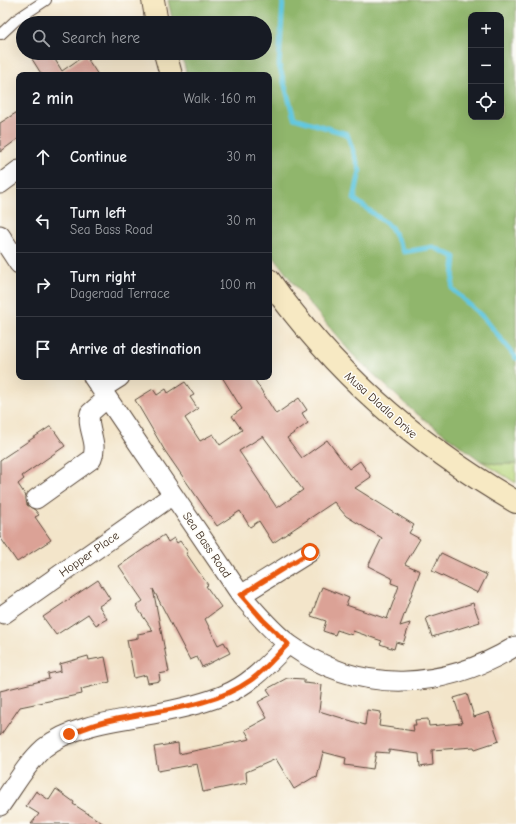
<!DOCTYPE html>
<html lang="en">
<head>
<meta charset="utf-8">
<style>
	body { margin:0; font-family:"Comic Neue",sans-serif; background:#20242c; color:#f1f3f6 }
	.controls { position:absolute; right:12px; top:12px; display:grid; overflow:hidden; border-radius:8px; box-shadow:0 4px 16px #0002 }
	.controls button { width:36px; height:36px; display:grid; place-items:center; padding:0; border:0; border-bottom:1px solid #363941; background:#171b24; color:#f1f3f6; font:20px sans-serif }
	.stop { position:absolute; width:12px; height:12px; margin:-9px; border:3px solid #ea580c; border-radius:50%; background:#fff }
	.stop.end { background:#ea580c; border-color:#fff; box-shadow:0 1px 4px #0008 }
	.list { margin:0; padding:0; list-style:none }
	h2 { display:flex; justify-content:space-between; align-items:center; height:52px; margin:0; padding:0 16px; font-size:17px }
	h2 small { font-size:13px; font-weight:400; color:#9ea1a6 }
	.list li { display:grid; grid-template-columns:26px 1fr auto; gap:12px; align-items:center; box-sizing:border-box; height:64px; padding:0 16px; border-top:1px solid #363941 }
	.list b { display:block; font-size:15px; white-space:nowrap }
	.list p { margin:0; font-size:13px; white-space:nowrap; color:#9ea1a6 }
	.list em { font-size:13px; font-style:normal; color:#9ea1a6 }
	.icon { flex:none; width:22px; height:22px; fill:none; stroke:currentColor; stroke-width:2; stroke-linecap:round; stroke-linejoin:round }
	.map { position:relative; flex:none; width:516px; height:824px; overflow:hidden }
	.search { position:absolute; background:#171b24; box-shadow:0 4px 16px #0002; left:16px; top:16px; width:256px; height:44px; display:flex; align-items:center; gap:10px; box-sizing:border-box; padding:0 14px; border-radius:22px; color:#9ea1a6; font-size:15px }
	.panel { position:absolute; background:#171b24; box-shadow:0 4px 16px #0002; left:16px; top:72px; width:256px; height:308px; border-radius:8px }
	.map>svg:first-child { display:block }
</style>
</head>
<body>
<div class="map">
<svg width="516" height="824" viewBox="0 0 516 824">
	<rect width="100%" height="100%" fill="#fdfcf7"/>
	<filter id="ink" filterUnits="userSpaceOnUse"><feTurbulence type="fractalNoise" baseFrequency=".025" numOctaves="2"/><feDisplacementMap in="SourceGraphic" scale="8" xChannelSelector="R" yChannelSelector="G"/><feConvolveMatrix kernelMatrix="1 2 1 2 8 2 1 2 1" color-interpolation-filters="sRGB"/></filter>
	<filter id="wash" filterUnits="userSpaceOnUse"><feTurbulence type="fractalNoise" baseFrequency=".012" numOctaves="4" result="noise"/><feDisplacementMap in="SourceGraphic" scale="16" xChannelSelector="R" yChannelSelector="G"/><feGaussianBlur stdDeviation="0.9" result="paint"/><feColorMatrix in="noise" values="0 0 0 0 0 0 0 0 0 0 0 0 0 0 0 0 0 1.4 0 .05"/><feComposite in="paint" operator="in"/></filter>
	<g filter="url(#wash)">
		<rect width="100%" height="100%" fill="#f3e5ca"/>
		<!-- green -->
		<path fill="#b6d57c" stroke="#78804d" d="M481,461l16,3h19v19z"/>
		<!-- forest -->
		<path fill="#90b66c" stroke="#667045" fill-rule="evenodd" d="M168,0h348v464h-19l-16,-3 -68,-50 -61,-57 -53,-63 -25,-34 -5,-9v-173h-82l-6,-22h84v-30h-92zM471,15h30v102h-30z"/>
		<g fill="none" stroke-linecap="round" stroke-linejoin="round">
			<!-- stream -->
			<path stroke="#62c7df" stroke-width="5" d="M283,0l-4,65 15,53 53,16 13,37 -6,28 37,28 13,25 29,-5 22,10 -3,32 33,30 31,39"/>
		</g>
		<g id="blocks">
			<!-- building -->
			<path fill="#dba296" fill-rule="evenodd" d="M43,53h8l11,18 23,-16 13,20h-56l-10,-16z
				M19,111v27l-19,14v-29z
				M222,377h31l23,37 23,-16 8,12 -5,3 6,10 -21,15 15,20 25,-18 22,29 11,-8 11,16 -16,11 59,37 -5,8 11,6 -15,25 15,7 -20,55 10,-3 -7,21 -7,-2 -2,7 -14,-5 2,-3 -29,-10 -1,4 -15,-5 -2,5 -12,-4 3,-10 -15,-5 11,-29 27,11 -3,7 41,14 12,-33 -8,-3 1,-5 -24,-12 14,-28 -36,-22 -12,-14 -61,41 -14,-22 -9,6 -10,-16 -23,15 -52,-75 -30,-51 18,-11 4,6 9,-6 2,4 17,-11 9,13 -4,2 8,12 -13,9 15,23 13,-7 7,11 22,-15 -10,-14 10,-7zM263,436l40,54 -26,18 -38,-57z
				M51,426l14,20 -43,30 2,3 -6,5 8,12 1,9 8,5 4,5 -4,2 16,23 -34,22 -17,-25v-77z
				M164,535l4,7 6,-4 3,5 3,-2 8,11 -2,1 22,32 -2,1 15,21 -16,12 13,26 6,-3 6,11 -28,14 -5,-10 -7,3 -37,-71 16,83 -10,2 1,7 -12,2 -2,-8 -12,3 -7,-38 11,-2v-4l15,-3 -17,-25 7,-5 -24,-35z
				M441,553l46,22 -9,18 -46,-22z
				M98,580l12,19 -11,7 8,13 -11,6 -8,-11 -32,21 -13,-18z
				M473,603l7,19 -48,15 -6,-19z
				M88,656l1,4 16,-3 5,25 -29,7 1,5 -62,13 -20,29v-45l49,-12 -1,-5 13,-3 -1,-7z
				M287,678l17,1v4l18,2 -3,26 46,14 2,-15 14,2 -2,14 35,5 -1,-6h3l-1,-5 13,-1 1,7 33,-3 -8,-25 13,-4 7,23 15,-5 10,29 -24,8 -1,-2 -42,3 1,15 -13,2 -1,-13 -30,-4v3l-13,-1 -3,17 -28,-4 1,-7 -23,-6 -6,26 -3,-1 -20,12 -18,-30 -30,13 1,11 -44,9 -6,-28 -39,7 -4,-24 24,-4 1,11 71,-15 -5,-9 22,-12 -9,-16 13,-7 -4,-6z
				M56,789l18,13 -1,2 31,20h-73l8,-10 -13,-8 10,-15 13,9z"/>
		</g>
	</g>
	<g filter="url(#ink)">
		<use href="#blocks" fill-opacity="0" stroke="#574638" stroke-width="1"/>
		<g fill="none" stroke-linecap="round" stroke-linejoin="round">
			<!-- lane casing -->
			<g stroke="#574638" stroke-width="12">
				<path id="lane" d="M1,34l15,-14 30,-20"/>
			</g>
			<!-- street casing -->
			<g stroke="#574638" stroke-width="21">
				<path id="street" d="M0,184l19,-14
					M0,235l19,29
					M93,377l148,218c15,17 30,36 49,50 71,51 154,45 226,1
					M101,389l19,-12
					M36,499l56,-40c7,-17 -6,-30 -2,-46l17,-15
					M241,595l69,-43
					M4,614l169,-119
					M0,806c14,-19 26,-42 44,-58 30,-25 82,-28 119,-36 20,-4 42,-9 61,-17 27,-11 44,-31 64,-51"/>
			</g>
			<!-- secondary casing -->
			<g stroke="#574638" stroke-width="24">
				<path id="secondary" d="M153,0l4,23
					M165,53l6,22
					M269,280c66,94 148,165 247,222"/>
			</g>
			<!-- lane -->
			<use href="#lane" stroke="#fff" stroke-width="10"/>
			<!-- street -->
			<use href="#street" stroke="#fff" stroke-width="19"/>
			<!-- secondary -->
			<use href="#secondary" stroke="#f7e9c3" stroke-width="22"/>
		</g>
	</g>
	<g fill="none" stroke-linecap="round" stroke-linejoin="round" filter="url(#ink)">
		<!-- route -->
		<path stroke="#ea580c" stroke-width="5" d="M69,734c12,-4 23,-9 35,-12 49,-13 103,-11 147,-42 14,-10 25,-24 37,-36l-25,-24 -22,-25 69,-43"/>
	</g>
	<g text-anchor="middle" stroke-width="3" stroke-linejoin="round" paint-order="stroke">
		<!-- street labels -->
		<g font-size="12" fill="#3b2a1e" stroke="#fdfcf7">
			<text transform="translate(381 405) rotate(42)" y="4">Musa Dladla Drive</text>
			<text transform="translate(207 545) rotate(56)" y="4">Sea Bass Road</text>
			<text transform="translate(89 554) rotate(-35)" y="4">Hopper Place</text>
		</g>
	</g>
</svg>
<div class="controls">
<button>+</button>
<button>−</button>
<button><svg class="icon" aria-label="locate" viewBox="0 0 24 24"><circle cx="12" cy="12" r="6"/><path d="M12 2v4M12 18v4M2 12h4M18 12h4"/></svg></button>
</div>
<div class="stop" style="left:310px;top:552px"></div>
<div class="stop end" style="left:69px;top:734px"></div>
<div class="search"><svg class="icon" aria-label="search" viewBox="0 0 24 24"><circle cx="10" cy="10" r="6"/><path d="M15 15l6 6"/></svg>Search here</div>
<section class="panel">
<h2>2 min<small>Walk · 160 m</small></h2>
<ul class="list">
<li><svg class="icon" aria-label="ahead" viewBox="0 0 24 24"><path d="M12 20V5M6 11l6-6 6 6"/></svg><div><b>Continue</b></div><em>30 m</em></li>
<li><svg class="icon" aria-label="left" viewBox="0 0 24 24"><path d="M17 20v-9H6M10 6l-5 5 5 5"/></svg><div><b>Turn left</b><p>Sea Bass Road</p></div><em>30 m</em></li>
<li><svg class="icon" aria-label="right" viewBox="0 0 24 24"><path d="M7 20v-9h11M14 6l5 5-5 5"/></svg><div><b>Turn right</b><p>Dageraad Terrace</p></div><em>100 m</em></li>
<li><svg class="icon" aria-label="arrive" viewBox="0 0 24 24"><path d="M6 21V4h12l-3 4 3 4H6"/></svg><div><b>Arrive at destination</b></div></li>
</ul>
</section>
</div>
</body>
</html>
